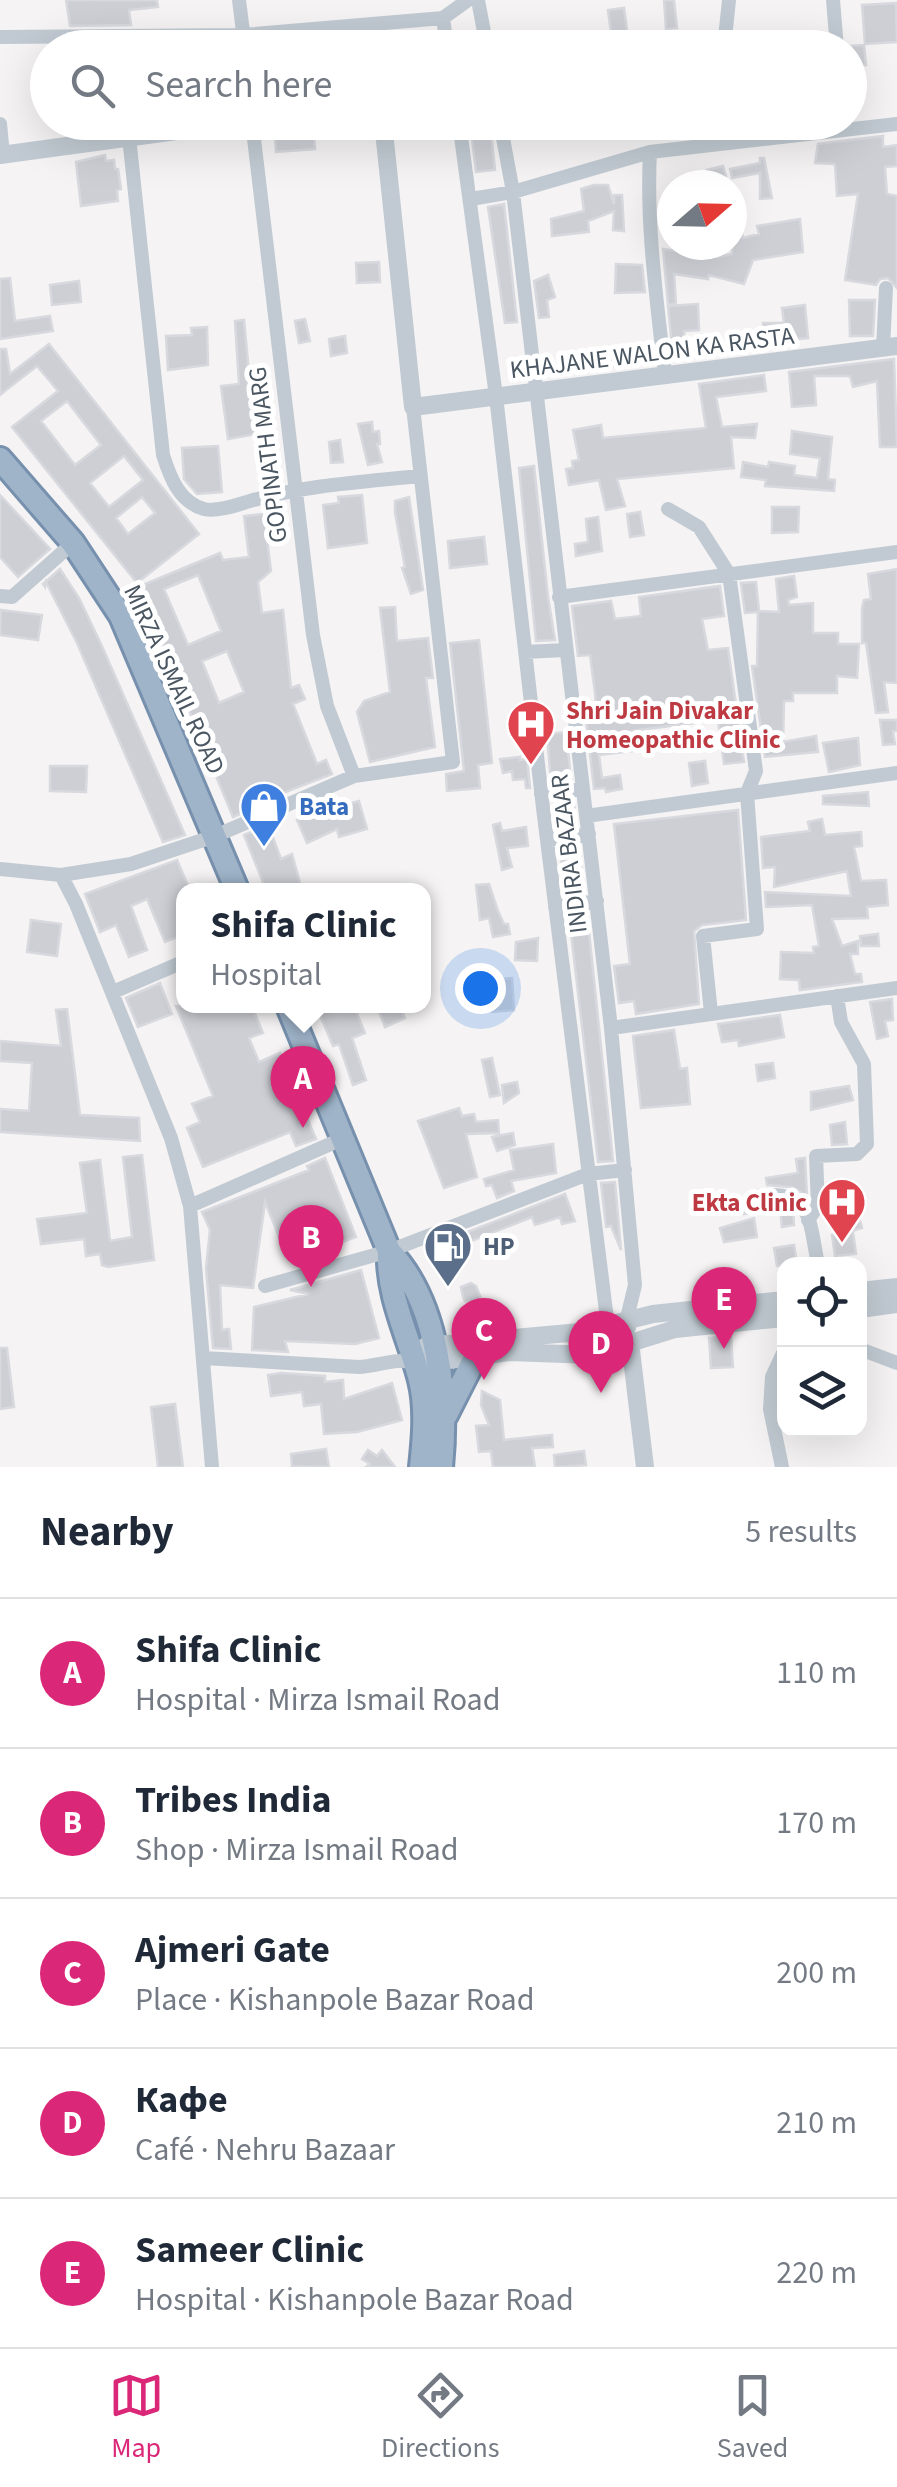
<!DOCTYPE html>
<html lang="en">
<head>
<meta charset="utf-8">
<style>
	body { margin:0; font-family:"Source Sans 3",sans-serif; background:#f6f6f7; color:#1f2937 }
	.controls { position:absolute; right:30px; bottom:30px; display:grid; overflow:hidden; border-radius:20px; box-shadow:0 10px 40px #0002 }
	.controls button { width:90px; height:90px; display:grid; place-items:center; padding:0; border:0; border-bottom:2px solid #e0e1e3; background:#fff; color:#1f2937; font:50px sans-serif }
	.compass { position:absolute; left:657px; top:170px; width:90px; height:90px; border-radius:50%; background:#fff; box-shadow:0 10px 40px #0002; rotate:70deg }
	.you { position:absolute; left:480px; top:988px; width:35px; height:35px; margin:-25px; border:8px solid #fff; border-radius:50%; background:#1a73e8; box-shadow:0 0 0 15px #1a73e833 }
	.badge { display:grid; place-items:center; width:65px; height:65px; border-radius:50%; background:#db2777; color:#fff; font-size:32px; font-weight:700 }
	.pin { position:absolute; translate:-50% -82px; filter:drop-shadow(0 2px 5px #0008) }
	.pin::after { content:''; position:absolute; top:52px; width:35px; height:30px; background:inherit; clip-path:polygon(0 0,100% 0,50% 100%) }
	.popup { position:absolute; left:176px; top:883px; width:255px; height:130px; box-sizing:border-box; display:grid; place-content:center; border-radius:20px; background:#fff; filter:drop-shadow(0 2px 8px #0005); font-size:32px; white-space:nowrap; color:#747a83 }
	.popup b { font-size:38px; color:#1f2937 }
	.popup::after { content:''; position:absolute; left:50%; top:100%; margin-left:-20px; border:20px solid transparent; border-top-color:#fff }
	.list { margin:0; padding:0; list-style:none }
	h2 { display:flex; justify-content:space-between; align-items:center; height:130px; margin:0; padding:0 40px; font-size:42px }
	h2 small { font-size:32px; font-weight:400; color:#747a83 }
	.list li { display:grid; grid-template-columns:65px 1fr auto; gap:30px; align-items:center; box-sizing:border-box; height:150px; padding:0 40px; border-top:2px solid #e0e1e3 }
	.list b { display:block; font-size:38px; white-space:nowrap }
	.list p { margin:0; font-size:32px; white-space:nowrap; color:#747a83 }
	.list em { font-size:32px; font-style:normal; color:#747a83 }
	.icon { flex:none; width:55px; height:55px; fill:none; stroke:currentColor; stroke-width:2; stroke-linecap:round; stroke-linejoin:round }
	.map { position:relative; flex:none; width:897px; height:1467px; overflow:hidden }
	.search { position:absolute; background:#fff; box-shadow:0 10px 40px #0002; left:30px; right:30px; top:30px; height:110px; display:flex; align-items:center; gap:25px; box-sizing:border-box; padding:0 35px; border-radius:55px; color:#747a83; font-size:38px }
	.sheet { height:880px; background:#fff }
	nav { display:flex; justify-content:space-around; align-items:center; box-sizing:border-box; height:140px; border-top:2px solid #e0e1e3; background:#fff; font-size:28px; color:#747a83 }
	nav a { display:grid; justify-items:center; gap:5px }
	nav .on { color:#db2777 }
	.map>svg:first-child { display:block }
</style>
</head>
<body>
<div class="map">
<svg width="897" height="1467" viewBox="0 0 897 1467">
	<rect width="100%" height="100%" fill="#f5f3f3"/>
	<!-- building -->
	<path fill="#cdcfd5" stroke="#d7d9de" stroke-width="2.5" fill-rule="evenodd" d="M66,0h91l1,7 -29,3 2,15 -61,1z
		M664,0h10l3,28 -11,1z
		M896,3l1,39 -32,2 -3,-39z
		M624,8l5,37 -16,2 -5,-37z
		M864,45l2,20 -16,1v-20z
		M274,122h39l2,27 -39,3z
		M470,122h20l5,48 -19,2z
		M883,136v11l14,-2v21l-12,1 2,27 10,2v92l-9,-10 -8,1 -4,6 -31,-5 13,-86 -21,2 -2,-32 -20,-1 3,-19z
		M105,155l1,6 8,-1 1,9h3l3,20 -4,1 1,11 -37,5 -5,-44z
		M760,158h4l8,40 -12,1v-26l-28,5 -2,-9 30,-6z
		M723,166l3,10 -17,5 -2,-11z
		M594,185h14l6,19v-9h8l2,36 -11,-1 1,-19 -26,10 1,11 -37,4 -1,-17 33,-8 -3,-22z
		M504,204l13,118 -12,1 -17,-116z
		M732,210h4l7,28 16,-4 -2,-8 43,-7 3,33 -50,8 -9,24 -35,-9 -1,4 -34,-5 2,30 -8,1 -5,-56 55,8 14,-3z
		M379,262l1,20 -23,1 -1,-20z
		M616,264l26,1 3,27 -30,1z
		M548,275l7,22 -8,3 2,17 -10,1 -5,-37z
		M10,278l5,43 35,-5 3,15 -53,8v-60z
		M79,281l2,21 -29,3 -2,-20z
		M849,300h26l-2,36h-23z
		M698,304l1,26 -15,1 1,12 -13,2 -4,-39z
		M805,305l3,33 -46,4 1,-19h21l-2,-15z
		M305,319l5,22 -11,2 -4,-22z
		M244,320l6,63 7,-1 5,51 -34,6 -7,-53 18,-2 -4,-63z
		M207,327l1,38 -40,5 -2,-34 26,-1 -1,-7z
		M345,336l2,17 -16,3 -2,-17z
		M49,344l150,190 -62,49 -125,-156 46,-36 -21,-25 -37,29v-46h6l4,25zM67,401l34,44 -26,20 -34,-44zM124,456l19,24 -34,27 -19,-24zM142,497l13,16 -27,21 -12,-16z
		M630,354l1,11 -69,8 -2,-10z
		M894,359l3,88h-17l-3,-66 -24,6 -3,-11h-36l2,29 -24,2 -3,-35z
		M764,375l2,16 -50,6 6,30 35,-3 -2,14 -24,-1 3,31 -117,11 8,27 -19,4 -7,-30 -30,5 -3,-16 7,-1 -1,-7 7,-1 -6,-30 28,-5 2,13 103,-10 -7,-44z
		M372,422l1,10 6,-1 1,13h-3l5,18 -14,3 -10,-41z
		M792,431l40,6 -4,42 7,1 -1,11 -69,-5 1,-6 -25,-3 2,-15 25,5 1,-5 26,4 -1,9 23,3 3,-20 -30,-4z
		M340,440l3,22 -12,1 -2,-21z
		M218,446l4,46 -25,2 -13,-15 -2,-31z
		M534,466l14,131 7,43 -19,1 -17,-173z
		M0,495l50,54 -32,28 -18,-20z
		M362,495l5,48 -39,5 -5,-43 16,-2 -1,-6z
		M409,497l14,93 -12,4 -9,-26 3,-1 -10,-54v-12z
		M772,507h27l-1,25 -26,1z
		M640,512l4,23 -14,2 -3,-23z
		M271,513l3,25 -7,1 4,32 -13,11 4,31 21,-3 8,78 8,-3 6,14 -12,5 24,60 9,-4 6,14 -80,31 1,3 -20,9 -95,-230 82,-34 3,7 26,-3 -5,-41zM198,575l23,56 -33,14 -24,-56zM227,651l17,41 -25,11 -17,-42z
		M598,517l4,34 -26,5 -1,-12 13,-2 -2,-23z
		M484,537l3,27 -37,4 -2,-27z
		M60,569l19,29 22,46 84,191 -22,7 -86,-199 -31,-61 -1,5 -2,-3z
		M897,569v114l-13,-1 4,30 -12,1 -10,-70h-4v-35l2,-8 7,-1 -3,-25z
		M794,576l3,21 -9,3 1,5 24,-2v30h25v11h21l-2,34 -20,-2v17h-44v8h-9l-1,41 33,-6 2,16 -53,5 -13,-91h5l1,-54 -13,1 -4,-30 15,-1 3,29 20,1 -3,-33z
		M720,586l4,30 -22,3 6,31 20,-2 16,114 -20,2 -6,-44 -87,11 2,20 -34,4 3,23 18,-3 2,14 -16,3 -1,-4 -11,1 -9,-78 11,-1 -1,-17 -5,-38 -12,1 -6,-50 39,-5 4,18 26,-3 -2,-19z
		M395,607l2,34 31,-3 5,40h-7l9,69 -65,15 -13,-50 7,-11 26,-9 -10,-84z
		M1,610l41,5 -4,25 -38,-5z
		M479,640l13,123 -14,2 2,23 -33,3 -1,-17 18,-3 -14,-128z
		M880,720h17v11h-4l2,13 -12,1z
		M566,732l5,48 -20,2 -4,-48z
		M858,738l2,27 -31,7 -6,-29z
		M520,757v3l7,-1 3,29h-4l-1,-9 -12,1 -1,-9 -9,2 -3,-14z
		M705,761l3,22 -16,3 -3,-23z
		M50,766h37l-1,26 -36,-1z
		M868,792l1,14 -46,-2v-8z
		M359,801l8,28 -28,8 -2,-8 -30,14 -10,-23 19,-8z
		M574,801l2,24 -16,2 -3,-24z
		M738,810l8,110 -44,5 -8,6 5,73 -63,10 -2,-13 -15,2 -5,-37 16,-2 -16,-140z
		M822,819l3,16 36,-3 1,14 -8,1 7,34 25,-1 2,25 -21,2 1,11 -36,1 10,27 16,-5v13h-8l5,20h6l1,8 -62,8 -1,-10 -19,-1 1,-27 33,1 -1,-6 6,-1 -7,-41 -46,2 -1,-15 86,4 -4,-25 -73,16 1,-20 -12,1 -2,-31 49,-6 -2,-9z
		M500,823l2,8 24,-4 2,19 -21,2 5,19 -10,3 -9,-45z
		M261,828l1,4 8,-3 11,30 11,-5 10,36h-36l-22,-55z
		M579,846l5,46 -19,3 -5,-46z
		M177,860l13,30h-7v45l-18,7 -18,-43 -16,7 16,44 -18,7 -13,-32 -16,7 -15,-38z
		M489,884l9,27 6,13h4l2,10 -17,3 -4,-19 -9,2 -4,-35z
		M587,913l26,248 -15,1 -29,-246z
		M31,920l30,4 -4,32 -30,-4z
		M878,934l1,12h-18l-1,-10z
		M538,938l-1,23 -22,-1 1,-18z
		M512,978l2,32 -22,2 -3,-32z
		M160,983l12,31 -34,13 -12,-29z
		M892,999l1,21 -8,1 3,15 -11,3 -7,-37z
		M176,1006h76l11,27 -14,5 10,24 21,-9 36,86 -20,7 -6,-14 -87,35 -16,-39 13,-6 -8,-18 21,-8z
		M316,1006h38l11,27 -13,5 14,42 -13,5 -14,-41 -6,2z
		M377,1006h23l5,12 -20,9z
		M67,1009l13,106 59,3 1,23 -140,-9v-23l29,2 3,-48 -32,-2v-20l61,5 -5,-36z
		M780,1015l4,22 -45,9 -1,-6 -16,2 -4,-18z
		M674,1030l6,39 7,-1 3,36 -49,4 -8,-72z
		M492,1058l8,37 -10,2 -8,-37z
		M773,1063l2,15 -17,3 -2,-16z
		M517,1082l2,11 -15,10 -2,-18z
		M849,1086l4,14 -42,10v-18z
		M459,1108l3,8 12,-2 2,8 22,-2 1,13 -33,1 11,43 -33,11 -26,-67z
		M845,1122l2,22 -15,1 -2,-20z
		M513,1133l2,12 -18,6 -5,-14z
		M553,1144l3,29 -45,8 3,10 -17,7 -5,-13 -6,1 -2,-7 30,-9 -4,-20z
		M142,1155l12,105 -46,7 -6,-2 -2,-11 -14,2 -2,-17 -43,5 -4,-25 50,-6 -7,-50 20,-3 10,81 22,-4 -9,-80z
		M325,1158l31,79 -18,7 -6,-16 -49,19 -18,-45 -12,86 -33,-3 2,45 7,-1 2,20 -18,-1 -7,-80 4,-38 -8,-18 107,-42 -2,-4z
		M805,1158l2,38 -15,-9 -25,-2 -1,-7 32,-5 -2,-14z
		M615,1182l6,68 -10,-24 -5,1 -5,-44z
		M565,1194l10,27 -13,3 -2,-7 -25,8 -3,-8 -73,29 -4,-9z
		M748,1200l10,7h28l7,5 1,13 -12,2 -2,-19 -36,6 -2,-13z
		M859,1217l3,11 -16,5 -3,-12z
		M754,1218l3,19 -33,5 -4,-14z
		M853,1232l3,22 -21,2 -3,-21z
		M794,1245l3,19 -20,2 -3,-18z
		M361,1270l18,68 -24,6 -70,-3 3,11 -36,-2 2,-43 55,-13 -19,-4z
		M471,1283l5,3 7,17 -18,-2 -2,-4 -2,-10z
		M731,1337l2,30 -22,1 -2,-30z
		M0,1348h7l7,59 -14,2z
		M281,1373l44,3v6l18,-2 1,19 48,-16 10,37 -45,12 -33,2 -3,-30 -17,2 -2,-14 -31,4 -3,-21z
		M482,1391l18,9 4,40 48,-5 1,12 -21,1 3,19h-42l-2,-16 -12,1 -3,-26 13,-1 -8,-20z
		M175,1404l8,63h-25l-7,-60z
		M326,1449l3,18 -37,-1 -1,-12z
		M368,1450l9,6 5,-6 13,17h-29l4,-3 -8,-5z
		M584,1451l2,14 -31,2 -1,-12z"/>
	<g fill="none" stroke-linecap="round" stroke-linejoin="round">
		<!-- trunk casing -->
		<g stroke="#7690ad" stroke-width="28">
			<path id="trunk" d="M0,459l73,84 48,73 116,274
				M288,1006l101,245c50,52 59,146 52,216
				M389,1251c-2,45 20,86 31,129 7,28 4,59 1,87
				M446,1415l30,-59"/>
		</g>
		<!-- minor -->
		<path stroke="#c1cad2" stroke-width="14" d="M239,0l6,48
			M478,0l9,48
			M833,0l4,48
			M443,18l4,30
			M0,37l244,-2 199,-17 25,-18
			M724,48l5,-48
			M252,122l61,513 14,71 27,70
			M459,122l37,274 47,412 68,543
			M500,122l13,70 98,836 24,257 -7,29 1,14
			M0,124l3,31
			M129,137l34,318c7,22 16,47 41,54 14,3 32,-4 46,-8 56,-16 112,-19 170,-25
			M720,144l1,-22
			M650,152c-4,74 7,149 15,223
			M471,199l42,-7 137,-40 247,-28
			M883,348l3,-60
			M668,509l31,18 30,47 27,197 -9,22 10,136 -54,7 8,77
			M0,596l12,1 61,-54
			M559,597l338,-45
			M525,652l40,-2
			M541,794l42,-5
			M586,816l311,-43
			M547,840l42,-6
			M0,869l61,6 15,29 95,234 19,68 22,261
			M61,875l70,-11 84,-28 139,-60 99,-14 -40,-355
			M555,907l42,-6
			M113,992l70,-30
			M611,1028l286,-40
			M758,1196c55,-8 51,26 60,68
			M190,1206l154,-68
			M808,1220l10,-14 -2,-50 41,-2 10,-10 -3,-80 -23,-42 -4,-26
			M265,1286l124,-35 199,-77 37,-4
			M860,1349l37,14
			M203,1358l156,9c18,-1 40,-10 56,-4
			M782,1467l-12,-58 2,-32 12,-26"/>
		<!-- tertiary -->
		<path stroke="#c1cad2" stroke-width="18" d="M383,122l30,285 484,-61
			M0,155l243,-33
			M860,1291l37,-4
			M860,1309l37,-5
			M630,1342l15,125
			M426,1346l154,-14 73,-18 131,-14
			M426,1363l83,-11 83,3 83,-26 109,-11"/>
		<!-- trunk -->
		<use href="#trunk" stroke="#9fb4c9" stroke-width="22"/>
	</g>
	<!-- icons -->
	<defs>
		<g id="hospital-pin" transform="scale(2.5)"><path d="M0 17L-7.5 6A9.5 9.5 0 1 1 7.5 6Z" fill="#e0444e" stroke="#fff"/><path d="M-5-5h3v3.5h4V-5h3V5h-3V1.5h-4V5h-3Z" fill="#fff"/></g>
		<g id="shop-pin" transform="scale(2.5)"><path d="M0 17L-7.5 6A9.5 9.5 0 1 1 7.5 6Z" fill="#3f7fe0" stroke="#fff"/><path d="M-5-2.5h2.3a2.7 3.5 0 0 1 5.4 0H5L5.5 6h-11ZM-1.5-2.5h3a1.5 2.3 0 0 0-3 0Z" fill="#fff"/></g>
		<g id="fuel-pin" transform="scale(2.5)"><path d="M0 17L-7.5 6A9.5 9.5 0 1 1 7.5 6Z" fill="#5c6f8a" stroke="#fff"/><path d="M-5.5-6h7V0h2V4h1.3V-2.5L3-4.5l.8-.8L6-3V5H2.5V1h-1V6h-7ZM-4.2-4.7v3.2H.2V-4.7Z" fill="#fff"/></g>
	</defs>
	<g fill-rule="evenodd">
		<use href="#hospital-pin" x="531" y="724"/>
		<use href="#shop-pin" x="264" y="806"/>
		<use href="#hospital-pin" x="842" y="1202"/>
		<use href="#fuel-pin" x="448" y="1246"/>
	</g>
	<g text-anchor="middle" stroke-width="10" stroke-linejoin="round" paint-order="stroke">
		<!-- street labels -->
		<g font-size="25" fill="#4a5661" stroke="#fff">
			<text transform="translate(652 352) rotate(-7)" y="9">KHAJANE WALON KA RASTA</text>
			<text transform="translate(267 455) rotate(-97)" y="9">GOPINATH MARG</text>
			<text transform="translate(175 679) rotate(65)" y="9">MIRZA ISMAIL ROAD</text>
			<text transform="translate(568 854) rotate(-97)" y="9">INDIRA BAZAAR</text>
		</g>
		<!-- health labels -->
		<g font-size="25" font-weight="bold" fill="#be3a42" stroke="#fff" text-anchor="start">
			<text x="566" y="719">Shri Jain Divakar<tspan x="566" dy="29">Homeopathic Clinic</tspan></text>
			<text x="807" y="1211" text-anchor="end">Ekta Clinic</text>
		</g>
		<!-- shop labels -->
		<g font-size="25" font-weight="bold" fill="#366cbe" stroke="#fff" text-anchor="start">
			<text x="299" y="815">Bata</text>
		</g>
		<!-- service labels -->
		<g font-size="25" font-weight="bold" fill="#4e5e75" stroke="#fff" text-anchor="start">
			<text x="483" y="1255">HP</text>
		</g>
	</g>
</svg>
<div class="controls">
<button><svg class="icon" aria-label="locate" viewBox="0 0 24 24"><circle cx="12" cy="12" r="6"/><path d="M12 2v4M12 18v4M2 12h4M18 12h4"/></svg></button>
<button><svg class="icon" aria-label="layers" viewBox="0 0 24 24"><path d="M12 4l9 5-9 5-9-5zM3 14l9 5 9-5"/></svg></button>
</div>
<svg class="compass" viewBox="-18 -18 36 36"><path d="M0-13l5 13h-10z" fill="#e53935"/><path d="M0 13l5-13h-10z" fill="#747a83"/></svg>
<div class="you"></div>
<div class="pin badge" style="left:303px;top:1128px">A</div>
<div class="popup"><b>Shifa Clinic</b>Hospital</div>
<div class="pin badge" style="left:311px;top:1287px">B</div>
<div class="pin badge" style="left:484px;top:1380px">C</div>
<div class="pin badge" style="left:601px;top:1393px">D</div>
<div class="pin badge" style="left:724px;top:1349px">E</div>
<div class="search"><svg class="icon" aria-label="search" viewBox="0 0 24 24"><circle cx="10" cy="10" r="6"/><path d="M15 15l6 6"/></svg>Search here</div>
</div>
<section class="sheet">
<h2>Nearby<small>5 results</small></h2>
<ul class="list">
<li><span class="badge">A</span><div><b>Shifa Clinic</b><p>Hospital · Mirza Ismail Road</p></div><em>110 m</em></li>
<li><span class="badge">B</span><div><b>Tribes India</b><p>Shop · Mirza Ismail Road</p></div><em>170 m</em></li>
<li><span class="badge">C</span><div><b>Ajmeri Gate</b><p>Place · Kishanpole Bazar Road</p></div><em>200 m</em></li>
<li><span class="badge">D</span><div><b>Кафе</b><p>Café · Nehru Bazaar</p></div><em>210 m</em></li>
<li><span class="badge">E</span><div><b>Sameer Clinic</b><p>Hospital · Kishanpole Bazar Road</p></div><em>220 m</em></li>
</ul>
</section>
<nav>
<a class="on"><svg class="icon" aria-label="map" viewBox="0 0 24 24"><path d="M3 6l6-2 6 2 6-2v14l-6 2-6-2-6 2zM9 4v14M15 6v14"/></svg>Map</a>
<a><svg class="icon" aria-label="directions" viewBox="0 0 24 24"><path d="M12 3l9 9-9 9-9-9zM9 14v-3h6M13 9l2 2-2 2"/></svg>Directions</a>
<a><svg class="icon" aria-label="saved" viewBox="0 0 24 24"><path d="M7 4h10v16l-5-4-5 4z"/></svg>Saved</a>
</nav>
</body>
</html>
